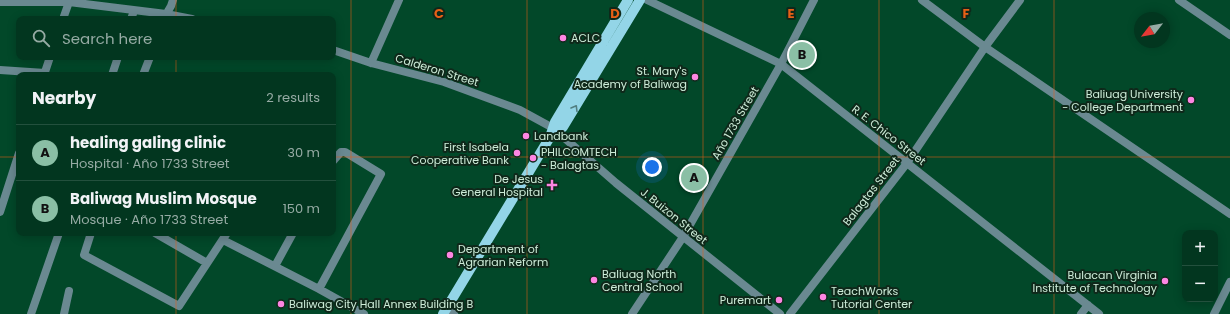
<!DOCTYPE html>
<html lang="en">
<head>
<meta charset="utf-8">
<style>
	body { margin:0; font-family:Poppins,sans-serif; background:#10412c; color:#f1f3f6 }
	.controls { position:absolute; right:12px; bottom:12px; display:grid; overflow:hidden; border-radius:8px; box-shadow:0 2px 10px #0003 }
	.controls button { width:36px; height:36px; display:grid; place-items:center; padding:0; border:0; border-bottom:1px solid #23503d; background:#02361f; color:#f1f3f6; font:20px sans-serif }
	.compass { position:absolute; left:1134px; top:12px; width:36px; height:36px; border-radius:50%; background:#02361f; box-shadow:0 2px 10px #0003; rotate:239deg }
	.you { position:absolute; left:652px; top:167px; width:14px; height:14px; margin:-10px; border:3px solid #fff; border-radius:50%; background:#1a73e8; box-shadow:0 0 0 6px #1a73e833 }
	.badge { display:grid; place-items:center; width:26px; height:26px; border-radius:50%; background:#8abfa5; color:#111; font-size:13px; font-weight:700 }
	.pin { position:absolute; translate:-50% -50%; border:2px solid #fff; box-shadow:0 1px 4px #0006 }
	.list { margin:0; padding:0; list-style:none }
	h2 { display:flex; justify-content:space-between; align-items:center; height:52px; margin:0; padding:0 16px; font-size:17px }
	h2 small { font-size:13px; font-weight:400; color:#96aba4 }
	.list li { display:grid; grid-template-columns:26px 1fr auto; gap:12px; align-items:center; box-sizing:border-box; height:56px; padding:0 16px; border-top:1px solid #23503d }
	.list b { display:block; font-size:15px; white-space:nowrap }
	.list p { margin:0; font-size:13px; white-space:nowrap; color:#96aba4 }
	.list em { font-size:13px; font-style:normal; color:#96aba4 }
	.icon { flex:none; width:22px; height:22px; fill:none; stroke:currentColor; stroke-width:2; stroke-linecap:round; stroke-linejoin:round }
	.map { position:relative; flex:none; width:1230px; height:314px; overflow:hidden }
	.search { position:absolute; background:#02361f; box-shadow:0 2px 10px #0003; left:16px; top:16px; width:320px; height:44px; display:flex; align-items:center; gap:10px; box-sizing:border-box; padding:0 14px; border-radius:8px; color:#96aba4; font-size:15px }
	.panel { position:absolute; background:#02361f; box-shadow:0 2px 10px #0003; left:16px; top:72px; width:320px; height:164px; border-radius:8px }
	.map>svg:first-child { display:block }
</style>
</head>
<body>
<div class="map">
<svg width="1230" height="314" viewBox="0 0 1230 314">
	<rect width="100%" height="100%" fill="#024829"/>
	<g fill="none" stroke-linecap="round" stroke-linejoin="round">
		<!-- minor -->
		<path stroke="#6a8991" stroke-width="8" d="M647,0l134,64 318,250
			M922,0l63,47 245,167
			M1179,0l51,35
			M0,2h69l97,12 26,5
			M164,18l7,-12 2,-6
			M63,19l6,-17
			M131,19l3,-8
			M333,50l38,13 73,19 76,28 33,18 63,55 164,131
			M371,63l28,-63
			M0,70l45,3
			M44,75l6,-18
			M112,75l6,-18
			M143,75l7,-18
			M0,212l19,-59
			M91,233l-7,22 95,51 48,-73
			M155,233l52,30
			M223,240l96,49 45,25
			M275,266l18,-33
			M319,289l62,-115 -36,-22h-4l-8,9
			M446,308l8,6
			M31,314l28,-81
			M64,314l5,-23
			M632,314l51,-77 98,-173 33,-64
			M790,314l117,-151 78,-116 35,-47
			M1081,314l7,-9
			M1214,314l16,-32"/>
		<!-- major -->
		<path stroke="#93d5e7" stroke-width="10" d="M550,137l13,-10 77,-127
			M443,314l107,-177 5,-15 73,-122"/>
	</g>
	<!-- one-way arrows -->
	<defs><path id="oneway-chevron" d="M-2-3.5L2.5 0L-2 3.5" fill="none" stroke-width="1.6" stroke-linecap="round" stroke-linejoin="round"/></defs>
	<use stroke="#517e80" href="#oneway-chevron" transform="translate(575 108) rotate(-59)"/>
	<!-- grid -->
	<path fill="none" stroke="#e76016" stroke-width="1" stroke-opacity="0.55" d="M176,0v19M351,0v314M527,0v314M703,0v314M879,0v314M1054,0v314M176,57v18M0,157h19M333,157h897M176,233v81"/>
	<!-- markers -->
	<g fill="#fd86e2" stroke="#0f281a" stroke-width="1.5">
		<circle cx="563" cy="38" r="4"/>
		<circle cx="695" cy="77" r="4"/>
		<circle cx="1191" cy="100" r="4"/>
		<circle cx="526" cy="136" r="4"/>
		<circle cx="517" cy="153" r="4"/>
		<circle cx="533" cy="158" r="4"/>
		<path d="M550 179h4v4h4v4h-4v4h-4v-4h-4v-4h4z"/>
		<circle cx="450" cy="255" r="4"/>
		<circle cx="594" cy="280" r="4"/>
		<circle cx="1165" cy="281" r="4"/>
		<circle cx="823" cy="297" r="4"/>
		<circle cx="779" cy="300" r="4"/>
		<circle cx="281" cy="304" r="4"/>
	</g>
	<g text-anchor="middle" stroke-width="4" stroke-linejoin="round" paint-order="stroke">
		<!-- poi labels -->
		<g font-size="11" fill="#cdecd8" stroke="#0f281a" text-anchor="start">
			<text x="571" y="42">ACLC</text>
			<text x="687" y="75" text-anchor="end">St. Mary's<tspan x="687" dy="13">Academy of Baliwag</tspan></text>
			<text x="1183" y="98" text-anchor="end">Baliuag University<tspan x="1183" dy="13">- College Department</tspan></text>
			<text x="534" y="140">Landbank</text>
			<text x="509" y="151" text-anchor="end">First Isabela<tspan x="509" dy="13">Cooperative Bank</tspan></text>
			<text x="541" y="156">PHILCOMTECH<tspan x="541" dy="13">- Balagtas</tspan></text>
			<text x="543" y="183" text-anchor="end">De Jesus<tspan x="543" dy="13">General Hospital</tspan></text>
			<text x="458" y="253">Department of<tspan x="458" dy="13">Agrarian Reform</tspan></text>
			<text x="602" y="278">Baliuag North<tspan x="602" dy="13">Central School</tspan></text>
			<text x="1157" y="279" text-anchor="end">Bulacan Virginia<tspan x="1157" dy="13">Institute of Technology</tspan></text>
			<text x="831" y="295">TeachWorks<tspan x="831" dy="13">Tutorial Center</tspan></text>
			<text x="771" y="304" text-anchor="end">Puremart</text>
			<text x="289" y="308">Baliwag City Hall Annex Building B</text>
		</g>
		<!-- street labels -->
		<g font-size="11" fill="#cdecd8" stroke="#0f281a">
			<text transform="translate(437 70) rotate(17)" y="4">Calderon Street</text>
			<text transform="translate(735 123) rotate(-60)" y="4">Año 1733 Street</text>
			<text transform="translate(889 135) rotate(38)" y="4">R. E. Chico Street</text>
			<text transform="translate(871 191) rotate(-52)" y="4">Balagtas Street</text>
			<text transform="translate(674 216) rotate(39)" y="4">J. Buizon Street</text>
		</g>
	</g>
	<g font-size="13" text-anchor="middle" font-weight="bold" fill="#e76016" stroke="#0f281a" stroke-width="4" stroke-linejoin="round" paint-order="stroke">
		<text x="439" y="18">C</text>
		<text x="615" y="18">D</text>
		<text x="791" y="18">E</text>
		<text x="966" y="18">F</text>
	</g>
</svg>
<div class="controls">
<button>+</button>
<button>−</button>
</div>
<svg class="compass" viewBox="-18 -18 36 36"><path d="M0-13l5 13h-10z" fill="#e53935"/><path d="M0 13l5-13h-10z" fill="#96aba4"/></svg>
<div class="you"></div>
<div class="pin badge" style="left:694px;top:178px">A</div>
<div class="pin badge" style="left:802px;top:55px">B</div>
<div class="search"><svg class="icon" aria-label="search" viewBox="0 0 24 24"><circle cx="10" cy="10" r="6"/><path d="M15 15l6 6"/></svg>Search here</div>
<section class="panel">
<h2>Nearby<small>2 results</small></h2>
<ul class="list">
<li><span class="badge">A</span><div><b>healing galing clinic</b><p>Hospital · Año 1733 Street</p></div><em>30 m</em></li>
<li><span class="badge">B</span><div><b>Baliwag Muslim Mosque</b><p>Mosque · Año 1733 Street</p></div><em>150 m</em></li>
</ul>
</section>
</div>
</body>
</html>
